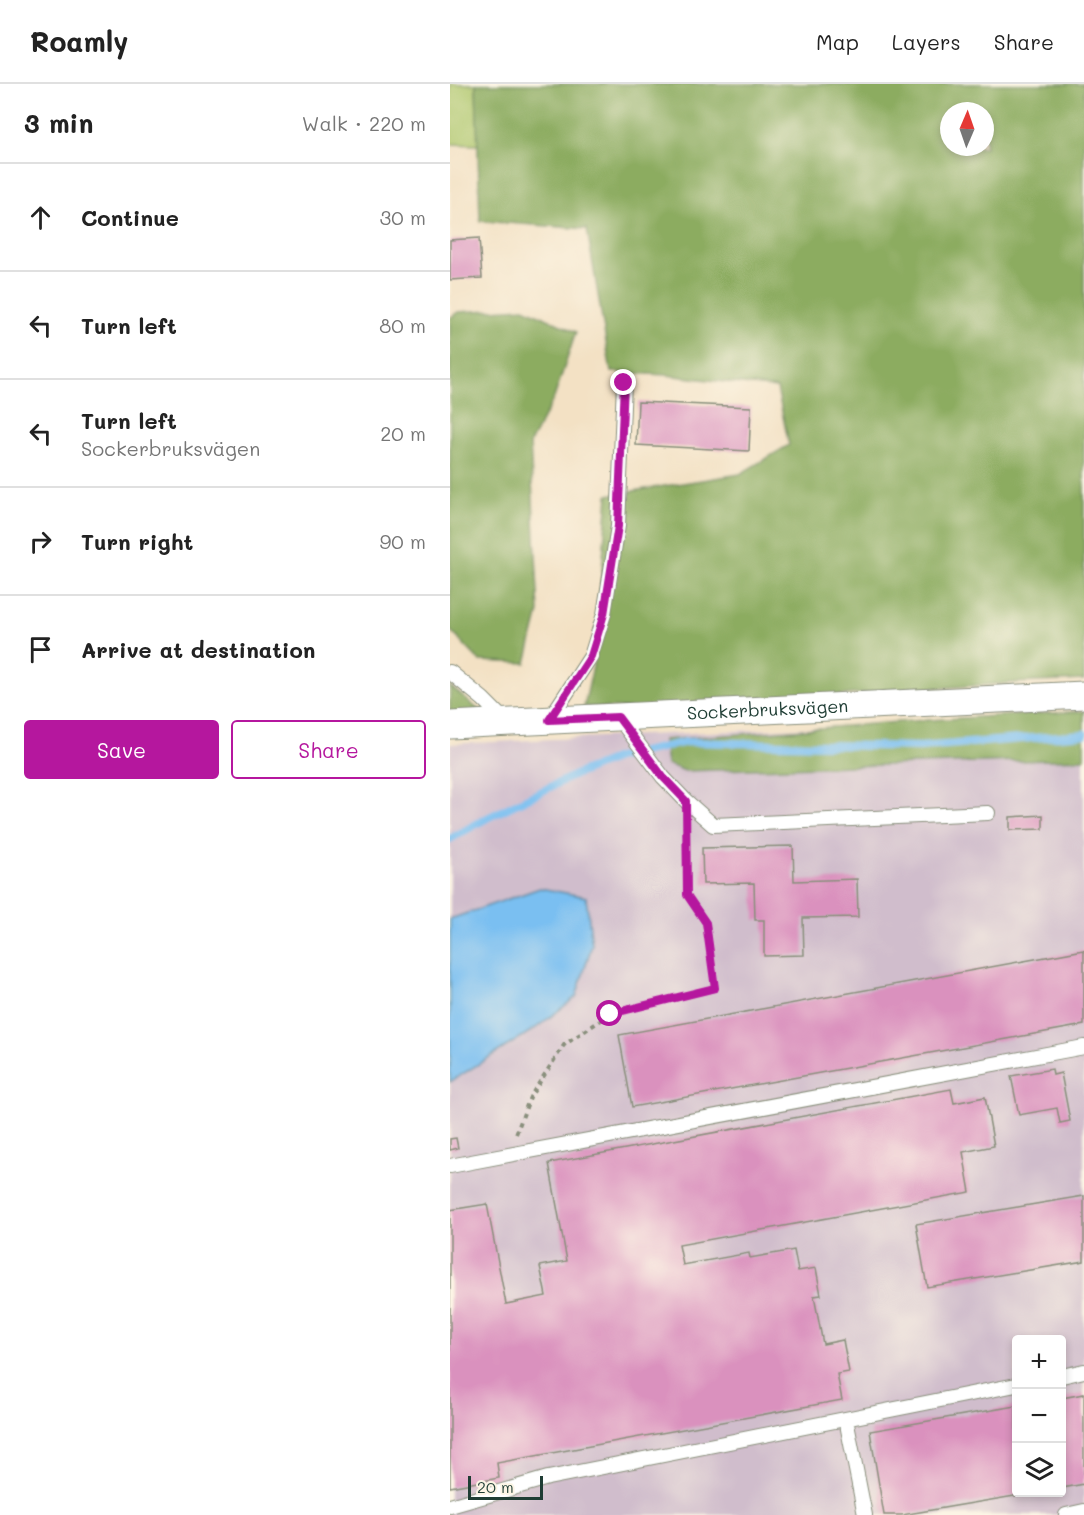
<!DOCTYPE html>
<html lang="en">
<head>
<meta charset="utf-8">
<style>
	body { margin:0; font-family:Mali,sans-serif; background:#f2f2f2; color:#222 }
	.controls { position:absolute; right:18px; bottom:18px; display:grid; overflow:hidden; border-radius:6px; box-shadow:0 3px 9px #0003 }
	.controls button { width:54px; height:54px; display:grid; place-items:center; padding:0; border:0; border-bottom:2px solid #e0e0e0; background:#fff; color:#222; font:30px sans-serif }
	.compass { position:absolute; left:490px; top:18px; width:54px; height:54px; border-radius:50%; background:#fff; box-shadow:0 3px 9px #0003; rotate:2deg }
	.scale { position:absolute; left:18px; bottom:15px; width:75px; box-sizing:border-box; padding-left:6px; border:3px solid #1f3d34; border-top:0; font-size:16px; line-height:21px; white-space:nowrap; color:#1f3d34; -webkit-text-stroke:4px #fcf5e5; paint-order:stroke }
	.stop { position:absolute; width:18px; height:18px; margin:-14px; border:4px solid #b5179e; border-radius:50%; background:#fff }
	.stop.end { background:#b5179e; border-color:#fff; box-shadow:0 2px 6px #0008 }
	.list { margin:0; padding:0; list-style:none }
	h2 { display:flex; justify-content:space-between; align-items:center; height:78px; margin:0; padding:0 24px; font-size:26px }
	h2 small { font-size:20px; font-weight:400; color:#767676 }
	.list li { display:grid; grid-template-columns:39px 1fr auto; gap:18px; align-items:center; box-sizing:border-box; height:108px; padding:0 24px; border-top:2px solid #e0e0e0 }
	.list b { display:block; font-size:22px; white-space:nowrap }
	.list p { margin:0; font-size:20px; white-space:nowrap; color:#767676 }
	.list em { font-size:20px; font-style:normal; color:#767676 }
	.actions { display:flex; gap:12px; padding:18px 24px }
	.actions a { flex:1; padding:14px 0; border:2px solid #b5179e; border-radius:6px; text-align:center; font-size:21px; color:#b5179e }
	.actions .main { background:#b5179e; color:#fff }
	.icon { flex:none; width:33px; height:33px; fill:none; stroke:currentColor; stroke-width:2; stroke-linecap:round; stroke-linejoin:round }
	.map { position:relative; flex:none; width:634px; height:1431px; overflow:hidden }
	header { display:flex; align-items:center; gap:36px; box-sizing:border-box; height:84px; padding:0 30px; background:#fff; border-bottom:2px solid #e0e0e0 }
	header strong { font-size:28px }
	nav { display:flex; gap:33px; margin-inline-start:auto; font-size:21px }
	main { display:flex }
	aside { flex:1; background:#fff }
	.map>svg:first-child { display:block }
</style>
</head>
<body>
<header>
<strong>Roamly</strong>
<nav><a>Map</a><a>Layers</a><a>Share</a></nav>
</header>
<main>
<aside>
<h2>3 min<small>Walk · 220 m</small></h2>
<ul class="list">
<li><svg class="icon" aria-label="ahead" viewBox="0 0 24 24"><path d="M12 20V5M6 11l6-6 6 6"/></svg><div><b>Continue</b></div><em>30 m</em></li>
<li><svg class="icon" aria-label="left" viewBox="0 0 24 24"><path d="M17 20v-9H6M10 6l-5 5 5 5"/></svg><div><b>Turn left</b></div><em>80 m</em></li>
<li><svg class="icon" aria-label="left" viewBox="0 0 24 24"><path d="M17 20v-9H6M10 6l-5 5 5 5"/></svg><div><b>Turn left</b><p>Sockerbruksvägen</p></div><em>20 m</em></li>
<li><svg class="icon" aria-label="right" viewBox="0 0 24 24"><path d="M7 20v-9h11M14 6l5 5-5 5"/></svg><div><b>Turn right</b></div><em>90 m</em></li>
<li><svg class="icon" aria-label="arrive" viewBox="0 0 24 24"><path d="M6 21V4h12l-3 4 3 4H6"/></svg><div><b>Arrive at destination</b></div></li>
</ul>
<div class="actions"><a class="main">Save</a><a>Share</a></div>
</aside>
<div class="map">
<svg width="634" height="1431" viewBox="0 0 634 1431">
	<rect width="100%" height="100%" fill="#fcf5e5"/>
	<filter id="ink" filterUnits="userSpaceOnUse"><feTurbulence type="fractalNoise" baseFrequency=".0167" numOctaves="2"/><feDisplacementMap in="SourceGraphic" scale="12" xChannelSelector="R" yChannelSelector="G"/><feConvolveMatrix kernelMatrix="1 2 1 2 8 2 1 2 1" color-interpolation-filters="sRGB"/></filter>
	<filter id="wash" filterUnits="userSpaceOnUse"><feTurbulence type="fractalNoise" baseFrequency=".008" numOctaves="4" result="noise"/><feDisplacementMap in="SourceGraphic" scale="24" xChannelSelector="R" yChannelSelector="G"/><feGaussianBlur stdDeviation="1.35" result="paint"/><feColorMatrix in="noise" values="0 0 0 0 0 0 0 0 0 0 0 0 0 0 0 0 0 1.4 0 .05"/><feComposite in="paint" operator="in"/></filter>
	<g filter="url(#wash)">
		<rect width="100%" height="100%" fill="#f3e1c4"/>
		<!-- industrial -->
		<path fill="#d0bdcc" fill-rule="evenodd" d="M634,631v800h-634v-771zM566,1256h46v152h-46z"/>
		<!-- green -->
		<path fill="#b0c86e" stroke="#688251" stroke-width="1.5" d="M0,0h26l2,61 -28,-1z"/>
		<!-- forest -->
		<path fill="#8cac61" stroke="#56744a" stroke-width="1.5" fill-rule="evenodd" d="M26,0h608v596l-73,3 -364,26 -63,-2 11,-50 13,-162 132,-21 49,-29 -12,-57 -111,-13 -55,-3 -24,-143 -107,-8zM499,27h36v36h-36z
			M74,224l52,24 -22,66 -24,45 9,169 -13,51 -46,-2 -30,-31v-312l8,-6z
			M0,602l29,24 -15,7h-14z
			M634,627v48l-399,12 -18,-7 -3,-24 247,-19z"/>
		<!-- water -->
		<path fill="#7abff1" stroke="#4c7e92" stroke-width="1.5" d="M90,804l46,9 6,48 -16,52 -40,31 -86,54v-163z"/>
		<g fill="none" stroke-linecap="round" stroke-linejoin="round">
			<!-- stream -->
			<path stroke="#7abff1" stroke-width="8" d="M0,755l37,-21 90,-44 40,-16 69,-16 234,5 164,-13"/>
		</g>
		<g id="blocks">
			<!-- building -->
			<path fill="#da91be" d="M29,154l3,40 -32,2v-40z
				M188,318l113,5 -2,44 -113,-6z
				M593,731v14l-33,1v-13z
				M343,762l1,35 63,-2 1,38 -55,1 1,37 -40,1v-36h-9l-1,-37 -51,1 -1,-36z
				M634,866v75l-452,82 -13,-72z
				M602,985l1,6 8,-2 9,48 -10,2 -3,-15 -38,7 -8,-39z
				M501,1005l3,14 31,-6 9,49 -31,6 7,40 -291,53 4,20 66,-12 1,5 44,-8 4,21 18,-3 5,27 -7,1 9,48 20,-4 6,32 -12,2 5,26 -345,63 2,15 -49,9v-277l37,-6 19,100 40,-8 -6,-30 27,-5 -18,-98z
				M6,1054l2,10 -8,2v-11z
				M634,1112v65l-157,26 -11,-63z
				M634,1310v90l-22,4v-90z
				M566,1322v86h10v2l-124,21h-18l-14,-84z"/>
		</g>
	</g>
	<g filter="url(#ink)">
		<use href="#blocks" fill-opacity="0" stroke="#898f7c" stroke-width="1.5"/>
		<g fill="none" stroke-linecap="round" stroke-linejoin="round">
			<!-- service casing -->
			<g stroke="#898f7c" stroke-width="16">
				<path id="service" d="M0,588l33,27 23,23
					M168,633l45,60 23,24 27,24 275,-12
					M99,636l42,-64 13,-42 14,-88 6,-143
					M0,1082l634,-119
					M612,1292l22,-5
					M396,1335l19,96
					M0,1422l98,-28 468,-93
					M616,1431l18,-4"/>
			</g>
			<!-- minor casing -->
			<g stroke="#898f7c" stroke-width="29">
				<g id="minor">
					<path id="s1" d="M0,641l634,-30"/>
				</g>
			</g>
			<!-- path -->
			<path stroke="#898f7c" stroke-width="4" stroke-dasharray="4.5 4.5" stroke-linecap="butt" d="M66,1050l14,-37 34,-52 46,-31 105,-26 -8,-65 -20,-28 -1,-68"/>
			<!-- service -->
			<use href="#service" stroke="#fff" stroke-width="14"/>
			<!-- minor -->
			<use href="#minor" stroke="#fff" stroke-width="27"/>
		</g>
	</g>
	<g fill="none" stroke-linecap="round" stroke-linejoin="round" filter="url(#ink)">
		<!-- route -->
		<path stroke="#b5179e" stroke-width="8" d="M160,930l105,-26 -9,-65 -19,-28 -1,-94 -23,-24 -45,-60 -69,3 42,-64 13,-42 14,-88 6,-143"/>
	</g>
	<g text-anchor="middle" stroke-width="4.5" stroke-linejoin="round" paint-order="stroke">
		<!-- street labels -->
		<g font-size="18" fill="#1f3d34" stroke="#fcf5e5">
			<text dy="6" stroke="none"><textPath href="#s1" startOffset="318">Sockerbruksvägen</textPath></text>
		</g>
	</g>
</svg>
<div class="controls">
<button>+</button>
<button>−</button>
<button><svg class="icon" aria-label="layers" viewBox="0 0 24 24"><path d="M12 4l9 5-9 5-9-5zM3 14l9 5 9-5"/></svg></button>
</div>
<svg class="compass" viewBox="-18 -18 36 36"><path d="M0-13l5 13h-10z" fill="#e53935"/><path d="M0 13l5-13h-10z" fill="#767676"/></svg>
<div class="scale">20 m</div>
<div class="stop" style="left:160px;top:930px"></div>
<div class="stop end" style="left:174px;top:299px"></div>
</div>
</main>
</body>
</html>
